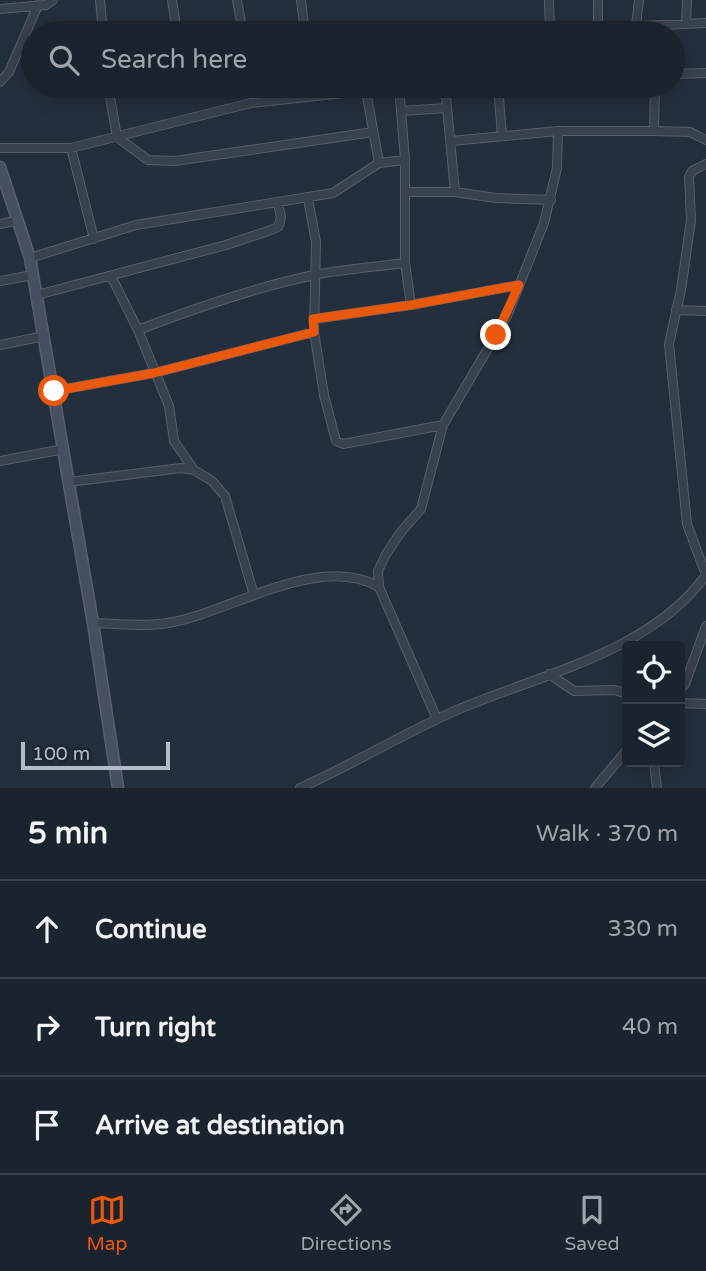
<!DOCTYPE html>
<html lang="en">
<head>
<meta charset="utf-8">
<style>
	body { margin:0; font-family:"Varela Round",sans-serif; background:#242b36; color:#f1f3f6 }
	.controls { position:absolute; right:21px; bottom:21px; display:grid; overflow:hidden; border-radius:7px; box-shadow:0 4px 18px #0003 }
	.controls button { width:63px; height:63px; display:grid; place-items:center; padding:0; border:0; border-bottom:2px solid #39404a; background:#1b232e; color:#f1f3f6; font:35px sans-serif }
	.scale { position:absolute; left:21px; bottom:18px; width:149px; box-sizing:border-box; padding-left:7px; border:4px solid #b4bcc9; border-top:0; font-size:19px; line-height:24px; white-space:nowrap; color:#b4bcc9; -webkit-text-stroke:5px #1d2633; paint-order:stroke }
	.stop { position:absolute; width:21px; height:21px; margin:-16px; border:5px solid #ea580c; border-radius:50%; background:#fff }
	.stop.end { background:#ea580c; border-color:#fff; box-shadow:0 2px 7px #0008 }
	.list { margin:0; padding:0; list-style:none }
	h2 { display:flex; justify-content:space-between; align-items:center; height:91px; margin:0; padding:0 28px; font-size:30px }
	h2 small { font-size:23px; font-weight:400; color:#a0a4aa }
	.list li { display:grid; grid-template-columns:46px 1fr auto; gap:21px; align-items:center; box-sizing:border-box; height:98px; padding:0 28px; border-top:2px solid #39404a }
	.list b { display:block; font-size:26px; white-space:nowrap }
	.list em { font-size:23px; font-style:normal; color:#a0a4aa }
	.icon { flex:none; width:38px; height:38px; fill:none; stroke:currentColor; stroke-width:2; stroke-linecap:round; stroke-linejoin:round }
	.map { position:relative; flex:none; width:706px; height:788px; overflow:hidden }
	.search { position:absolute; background:#1b232e; box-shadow:0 4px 18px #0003; left:21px; right:21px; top:21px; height:77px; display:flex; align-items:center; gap:18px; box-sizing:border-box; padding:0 24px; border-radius:38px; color:#a0a4aa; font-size:26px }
	.sheet { height:385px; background:#1b232e }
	nav { display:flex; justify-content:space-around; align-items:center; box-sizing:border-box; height:98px; border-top:2px solid #39404a; background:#1b232e; font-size:19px; color:#a0a4aa }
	nav a { display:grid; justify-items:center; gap:4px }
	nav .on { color:#ea580c }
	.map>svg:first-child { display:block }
</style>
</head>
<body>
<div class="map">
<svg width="706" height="788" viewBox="0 0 706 788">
	<rect width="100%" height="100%" fill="#242f3e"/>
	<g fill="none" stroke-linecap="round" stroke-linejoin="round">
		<!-- street casing -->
		<g stroke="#565f6c" stroke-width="10">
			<path id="street" d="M100,0l3,33
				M172,0l5,33
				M237,0l6,33
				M301,0l4,33
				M549,0l1,30
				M0,9l46,-4 7,-5
				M102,23l14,10
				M686,24l1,-24
				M636,25l3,-25
				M598,28v-28
				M487,33l219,-10
				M673,74l33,-1
				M0,82l9,-10 29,-67
				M108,86l9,51 31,23 27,1 198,-29
				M399,86l6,74v103l6,42
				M445,86l10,106
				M498,86l4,49
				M366,91l13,72
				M109,95l35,-9
				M401,111l46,-3
				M654,131l1,-45
				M451,141l107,-10h96l36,1 16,8
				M0,148h71l180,-45 148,-16
				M71,148l23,91
				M706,164l-14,7 -3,6 2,43 -10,70 -12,54 18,180 19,51
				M405,192h50l41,6 55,2
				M308,199l8,43 -2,90 10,63 12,46 7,3 100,-19
				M0,224l18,-4
				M30,258l106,-33 197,-32 46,-30 26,-3
				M111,276l27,54 31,76 5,35 20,29
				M0,281l33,-6
				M37,295l189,-50 45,-15 7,-3c5,-9 2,-15 -1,-25
				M676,310l30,1
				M314,319l97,-14 108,-20
				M138,330c57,-22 115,-42 176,-55 30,-6 61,-8 91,-12
				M0,345l44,-9
				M54,391l100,-18 160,-41
				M0,461l64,-12
				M69,482l112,-14 13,2 18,11 13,15 29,99
				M379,587l-1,-16 7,-15 15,-23 21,-24 22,-84 64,-109 37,-93 13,-55 1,-37
				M93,623c25,1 51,4 75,0 62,-10 150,-71 211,-36l58,132
				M549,674l25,17 41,-1 12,4
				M680,689l5,-5 21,-58
				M680,703l26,1
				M654,762l3,26
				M300,788c54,-24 104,-55 157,-78 84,-36 194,-58 249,-135
				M595,788l32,-38"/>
		</g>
		<!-- secondary casing -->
		<g stroke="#565f6c" stroke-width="13">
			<path id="secondary" d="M0,167l30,91 63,365 25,165"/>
		</g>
		<!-- street -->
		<use href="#street" stroke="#38414e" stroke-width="8"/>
		<!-- secondary -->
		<use href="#secondary" stroke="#465061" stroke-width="10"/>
	</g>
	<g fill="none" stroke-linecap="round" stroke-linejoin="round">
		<!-- route -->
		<path stroke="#ea580c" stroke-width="9" d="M54,391l100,-18 160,-41 -1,-13 98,-14 108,-20 -23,50"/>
	</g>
</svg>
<div class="controls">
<button><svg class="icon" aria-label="locate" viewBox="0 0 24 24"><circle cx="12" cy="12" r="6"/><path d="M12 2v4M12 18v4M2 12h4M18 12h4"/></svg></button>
<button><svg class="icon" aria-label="layers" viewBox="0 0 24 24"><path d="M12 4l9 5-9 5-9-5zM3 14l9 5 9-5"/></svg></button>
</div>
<div class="scale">100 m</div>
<div class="stop" style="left:54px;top:391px"></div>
<div class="stop end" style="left:496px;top:335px"></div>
<div class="search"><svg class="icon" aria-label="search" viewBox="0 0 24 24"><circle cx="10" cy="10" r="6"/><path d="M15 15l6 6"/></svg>Search here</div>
</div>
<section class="sheet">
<h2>5 min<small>Walk · 370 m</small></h2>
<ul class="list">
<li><svg class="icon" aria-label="ahead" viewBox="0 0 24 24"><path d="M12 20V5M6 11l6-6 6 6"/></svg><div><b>Continue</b></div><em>330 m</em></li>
<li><svg class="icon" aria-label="right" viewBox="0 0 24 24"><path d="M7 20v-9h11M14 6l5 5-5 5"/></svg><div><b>Turn right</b></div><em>40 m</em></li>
<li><svg class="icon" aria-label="arrive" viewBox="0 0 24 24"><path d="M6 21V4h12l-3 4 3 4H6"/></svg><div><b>Arrive at destination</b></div></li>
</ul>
</section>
<nav>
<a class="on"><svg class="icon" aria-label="map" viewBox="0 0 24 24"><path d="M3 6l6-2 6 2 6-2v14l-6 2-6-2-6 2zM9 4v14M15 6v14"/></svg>Map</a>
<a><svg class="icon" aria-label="directions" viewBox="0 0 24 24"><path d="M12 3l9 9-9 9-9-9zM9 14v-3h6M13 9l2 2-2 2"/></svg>Directions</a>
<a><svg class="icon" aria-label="saved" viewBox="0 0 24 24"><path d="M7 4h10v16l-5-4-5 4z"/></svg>Saved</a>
</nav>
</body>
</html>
